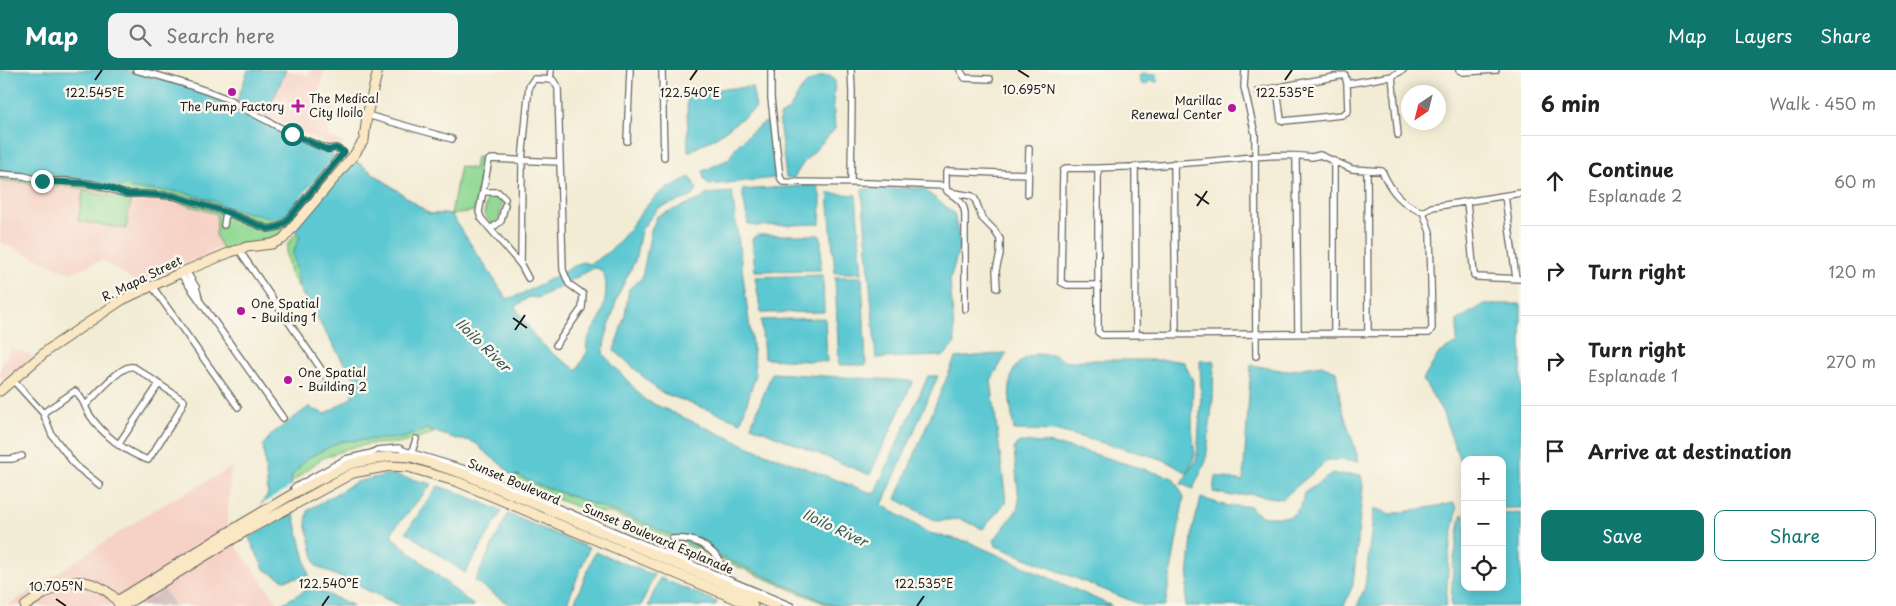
<!DOCTYPE html>
<html lang="en">
<head>
<meta charset="utf-8">
<style>
	body { margin:0; font-family:"Playpen Sans",sans-serif; background:#f2f2f2; color:#222 }
	.controls { position:absolute; right:15px; bottom:15px; display:grid; overflow:hidden; border-radius:10px; box-shadow:0 2px 12px #0003 }
	.controls button { width:45px; height:45px; display:grid; place-items:center; padding:0; border:0; border-bottom:1px solid #e0e0e0; background:#fff; color:#222; font:25px sans-serif }
	.compass { position:absolute; left:1401px; top:15px; width:45px; height:45px; border-radius:50%; background:#fff; box-shadow:0 2px 12px #0003; rotate:215deg }
	.stop { position:absolute; width:15px; height:15px; margin:-11px; border:4px solid #0f766e; border-radius:50%; background:#fff }
	.stop.end { background:#0f766e; border-color:#fff; box-shadow:0 1px 5px #0008 }
	.list { margin:0; padding:0; list-style:none }
	h2 { display:flex; justify-content:space-between; align-items:center; height:65px; margin:0; padding:0 20px; font-size:21px }
	h2 small { font-size:16px; font-weight:400; color:#767676 }
	.list li { display:grid; grid-template-columns:32px 1fr auto; gap:15px; align-items:center; box-sizing:border-box; height:90px; padding:0 20px; border-top:1px solid #e0e0e0 }
	.list b { display:block; font-size:19px; white-space:nowrap }
	.list p { margin:0; font-size:16px; white-space:nowrap; color:#767676 }
	.list em { font-size:16px; font-style:normal; color:#767676 }
	.actions { display:flex; gap:10px; padding:15px 20px }
	.actions a { flex:1; padding:11px 0; border:1px solid #0f766e; border-radius:10px; text-align:center; font-size:18px; color:#0f766e }
	.actions .main { background:#0f766e; color:#fff }
	.icon { flex:none; width:28px; height:28px; fill:none; stroke:currentColor; stroke-width:2; stroke-linecap:round; stroke-linejoin:round }
	.map { position:relative; flex:none; width:1521px; height:536px; overflow:hidden }
	header { display:flex; align-items:center; gap:30px; box-sizing:border-box; height:70px; padding:0 25px; background:#0f766e; color:#fff }
	header strong { font-size:24px }
	nav { display:flex; gap:28px; margin-inline-start:auto; font-size:18px }
	.search { width:350px; height:45px; background:#f2f2f2; display:flex; align-items:center; gap:12px; box-sizing:border-box; padding:0 18px; border-radius:10px; color:#767676; font-size:19px }
	main { display:flex }
	aside { flex:1; background:#fff }
	.map>svg:first-child { display:block }
</style>
</head>
<body>
<header>
<strong>Map</strong>
<div class="search"><svg class="icon" aria-label="search" viewBox="0 0 24 24"><circle cx="10" cy="10" r="6"/><path d="M15 15l6 6"/></svg>Search here</div>
<nav><a>Map</a><a>Layers</a><a>Share</a></nav>
</header>
<main>
<div class="map">
<svg width="1521" height="536" viewBox="0 0 1521 536">
	<rect width="100%" height="100%" fill="#fbf7ec"/>
	<filter id="ink" filterUnits="userSpaceOnUse"><feTurbulence type="fractalNoise" baseFrequency=".02" numOctaves="2"/><feDisplacementMap in="SourceGraphic" scale="10" xChannelSelector="R" yChannelSelector="G"/><feConvolveMatrix kernelMatrix="1 2 1 2 8 2 1 2 1" color-interpolation-filters="sRGB"/></filter>
	<filter id="wash" filterUnits="userSpaceOnUse"><feTurbulence type="fractalNoise" baseFrequency=".0096" numOctaves="4" result="noise"/><feDisplacementMap in="SourceGraphic" scale="20" xChannelSelector="R" yChannelSelector="G"/><feGaussianBlur stdDeviation="1.12" result="paint"/><feColorMatrix in="noise" values="0 0 0 0 0 0 0 0 0 0 0 0 0 0 0 0 0 1.4 0 .05"/><feComposite in="paint" operator="in"/></filter>
	<g filter="url(#wash)">
		<rect width="100%" height="100%" fill="#f3ecd5"/>
		<!-- built -->
		<path fill="#f6d1c5" d="M286,0l23,6 1,-6h14l-7,32 20,8 -10,25 18,8 -5,6 -74,-33z
			M0,110l79,8 98,14 18,5 22,7 -1,21 5,13 -80,38 -38,-26 -33,13 -70,-31z
			M10,278l24,8 -31,24 -3,-4v-6z
			M231,398l-5,65 52,70 -12,3h-259l145,-95z"/>
		<!-- industrial -->
		<path fill="#d1bfbf" d="M164,520l10,16h-35z"/>
		<!-- green -->
		<path fill="#91d994" stroke="#567a58" d="M476,87l8,1 -10,53 -23,4 10,17 -110,-62 4,-8 5,2 70,50h21l9,-48 14,3z
			M0,95l38,7 128,12 48,17 12,6 48,-3 9,15 6,5 -11,13 -7,3 -48,11 -7,-16 1,-21 -40,-12 -98,-14 -79,-8z
			M83,121l48,9 -5,29 -48,-8z
			M495,123l8,6 -3,14 1,4 -6,7h-3l-8,-10 4,-19z
			M303,155l47,148 -60,-100 -4,-19 2,-11z
			M427,359l7,4 -32,10 -32,1 -21,4 -28,11 -30,24c-2,-46 104,-50 136,-54z
			M518,405l18,9 19,1 285,121h-10l-219,-93 -22,-1 -74,-30 -3,-6z"/>
		<!-- water -->
		<path fill="#5bc8d2" stroke="#3c7277" fill-rule="evenodd" d="M0,0h126l68,18 37,14 51,30 9,8 10,1 34,15 25,8 70,50h21l56,85 15,-5 60,-32 7,2c32,-15 40,-39 62,-63 10,-11 26,-18 39,-24l7,12 -6,8 -33,11 -17,22 -6,31 -17,34 -13,45 -2,14 42,46 104,47 125,47 54,-118h10l-56,129 47,28 40,9 143,64h-278l-204,-89 -94,-33 -18,-9 -6,1c-8,-10 -17,-16 -27,-24 -5,-3 -6,-8 -12,-10 -4,-2 -7,-2 -12,-2 -3,0 -31,-10 -34,-11l-24,9 -61,3 -35,17 -16,19 3,38 15,61 -25,4 -20,-11 -15,-31 3,-20 16,-24 -5,-49 10,-12 37,-27 4,5 2,-1 9,4 27,-17v-5l9,-7 -11,-12 -50,-83 -7,-37 7,-17 -11,-12 -11,-7 -6,1 -27,-6 -23,-6 -8,-5 -32,-9 -50,-3 -5,-5 -6,3 -17,-3 -63,-12 -20,2 -21,-3zM594,198c18,0 11,34 8,46 -2,6 -7,12 -11,18 -2,4 -4,10 -5,15l2,3 -11,20 -24,-16 -18,-17 -20,-30 14,-10 9,1z
			M248,0h38l-20,46 -29,-15z
			M1145,3l5,2 6,-1 2,4 -1,4 -7,-1 -5,4 -4,-2 -2,-7z
			M821,6h9l5,5 -2,18 2,30 -31,33 -11,17 -7,-2 -7,-56 1,-5c14,-6 15,-22 26,-32 4,-3 11,-5 15,-8z
			M752,17l4,21 -41,30 -27,14 -1,-55 17,-7z
			M771,49l7,54 -3,5 -66,7 -5,-6 -1,-8 26,-12 6,-11 14,-14 12,-9z
			M817,115l4,14 -1,25 -65,2 -7,-2 -6,-34z
			M922,118l32,25 6,31 -10,36 5,63 -11,13 -68,2 -14,-169z
			M732,122l24,182 -15,48 -81,-30 -46,-42 11,-35 4,-26 13,-11 9,-47 6,-15 44,-17 6,-5z
			M828,123l28,2 6,78h-27z
			M758,165h60l3,2v33l-66,1 -3,-32z
			M823,205l1,37 -63,1 -6,-36z
			M835,207h27l4,88h-27z
			M1485,234h36v204h-19v-48h-37v15l-23,-64 -19,-31 16,-27 18,-10v-23z
			M825,248l2,44 -59,-3 -4,-2 -3,-37z
			M1007,283l-16,27 15,122 -23,27 -23,-10 -24,2 -40,-22 59,-141z
			M1035,284l19,1 12,7 16,-2h88l14,2 9,19 -1,45 3,29 -8,18 -25,-14 -104,-28 -44,-1c-2,-20 -12,-53 7,-69 3,-3 10,-5 14,-7z
			M1200,290l14,1 -1,37 -7,63 -13,28 -12,-5 16,-26 4,-61z
			M1251,295l35,6 35,-6 15,6 5,34 18,56 -31,-1 -46,39 -32,-5 -18,2 -19,-4 2,-16 28,5z
			M772,303l141,8 -43,94 -119,-49z
			M1019,372l28,1 37,8 89,27 11,19 -19,109h-21l-148,-60 -2,-6 23,-30 2,-8 -5,-53z
			M390,404l42,10 -38,45 -3,7 83,70h-73l-85,-40 -10,-43 2,-13 48,-28z
			M1332,404l29,1 2,11 -10,99 -9,21h-159l8,-78 8,-30 27,8h23l1,4 12,7h26l11,-11 3,-13z
			M438,416l21,7 43,18 -37,62 -59,-41z
			M1454,433l3,6 -8,44 -3,53h-89l8,-19 9,-79 17,6z
			M1521,443v93h-70l2,-40 8,-51h4v72h37v-73z
			M508,444l81,34 -23,58h-55l-36,-25z
			M595,482l59,23 -13,31h-68z
			M660,508l57,24 -2,4h-67z
			M311,517l43,19h-76z"/>
		<!-- pier -->
		<path fill="#f3ecd5" d="M337,84l7,5 -55,65 -6,-5z
			M292,416l3,5 1,19 -48,27 -1,-3 2,-17 6,-9z"/>
	</g>
	<g filter="url(#ink)">
		<g fill="none" stroke-linecap="round" stroke-linejoin="round">
			<!-- street casing -->
			<g stroke="#67655d" stroke-width="8">
				<path id="street" d="M662,0l2,87
					M771,0v28l9,79 3,5 87,1 76,3 1,5c9,7 17,10 18,23v95
					M851,0l1,22 -1,91
					M960,0l5,8 25,1
					M1245,0l-1,17 11,47 1,222
					M1459,0l4,2 33,-2
					M1392,6l6,59
					M550,10l1,-10
					M1347,14l45,-8 11,-6
					M1258,21l81,-15 6,-1 2,9 1,27 -6,4 -58,6 -3,-1 -4,-32
					M367,45l85,24
					M627,71l3,-71
					M1296,86l2,177
					M1334,92v171
					M1174,93l2,171
					M1135,96l1,168
					M1367,100l1,163
					M0,104l24,2 18,5h23l28,3 33,10h17l31,2 52,16 42,17 10,-2 8,-5 57,-70 -7,-4 -8,1 -26,-10 -67,-35 -2,-3c-33,-13 -63,-23 -97,-31
					M946,116v-14l2,-1 79,3
					M483,122h15l7,7
					M949,122l23,4 3,3 7,19 12,12 6,9v15l-4,16 1,18
					M1028,124l1,-46
					M1505,126l11,82
					M1467,132l7,73 3,2 44,2
					M1423,142l9,-5 89,-14
					M224,155l2,-13
					M491,159l10,-8 4,-16
					M239,180l91,132 -9,7
					M521,195l1,-104 7,-75 5,-7 19,1 5,8 5,182 6,14 14,10 -1,14 -26,37
					M186,201l10,16 3,11
					M180,203l103,145
					M528,208l-7,-13 -40,-47 -2,-6 10,-52 3,-1 68,3
					M1098,215h-31l-6,-3 2,-111 3,-3c49,1 98,-3 146,-7 34,-3 66,-8 100,-4l8,-2 32,14 30,2c9,20 20,34 41,41l7,20 2,96 -3,5 -327,2 -4,-3v-163
					M152,216l86,121
					M12,309l31,34 9,22 24,31 24,19
					M43,343l32,-22c7,5 10,16 14,23 13,20 36,38 59,46l28,-43 8,-16 -47,-32c-3,-2 -4,-3 -7,-2 -12,1 -36,30 -45,39
					M118,375l41,-61
					M412,382l4,-13
					M0,389h12l10,-3
					M294,418l52,-29 26,-6 5,-3 22,-2 6,3 63,19 323,136
					M672,469c21,-2 34,5 48,21"/>
			</g>
			<!-- secondary casing -->
			<g stroke="#67655d" stroke-width="11">
				<path id="secondary" d="M0,321l49,-42 73,-49 58,-27 51,-21 16,-5 25,-3 11,-5 71,-84 10,-15 3,-25 11,-45
					M117,531l125,-77 54,-32 54,-28 40,-8 21,1 53,17 312,132
					M25,536c26,-17 48,-35 78,-17 8,5 12,8 16,16
					M123,536l123,-75 107,-58 37,-7 18,1 50,15 295,124"/>
			</g>
			<!-- street -->
			<use href="#street" stroke="#fff" stroke-width="5.5"/>
			<!-- secondary -->
			<use href="#secondary" stroke="#fae7c3" stroke-width="9"/>
		</g>
	</g>
	<g fill="none" stroke-linecap="round" stroke-linejoin="round" filter="url(#ink)">
		<!-- route -->
		<path stroke="#0f766e" stroke-width="6" d="M42,111l42,2 23,4 19,7h17l31,2 52,16 42,17 10,-2 8,-5 58,-70 -8,-4 -8,2 -36,-16"/>
	</g>
	<!-- ticks -->
	<path fill="none" stroke="#1c1c1c" stroke-width="2" d="M1018,0l11,7M95,10l7,-10M690,10l7,-10M1285,10l7,-10M1195,124l14,10M1197,136l10,-15M513,248l14,10M515,260l10,-15M56,529l10,7M322,536l7,-10M917,536l7,-10"/>
	<!-- markers -->
	<g fill="#b5179e" stroke="#fbf7ec" stroke-width="2">
		<circle cx="232" cy="22" r="5"/>
		<path d="M295.5 28.5h5v5h5v5h-5v5h-5v-5h-5v-5h5z"/>
		<circle cx="1232" cy="38" r="5"/>
		<circle cx="241" cy="241" r="5"/>
		<circle cx="288" cy="310" r="5"/>
	</g>
	<g text-anchor="middle" stroke-width="5" stroke-linejoin="round" paint-order="stroke">
		<!-- poi labels -->
		<g font-size="12" fill="#1c1c1c" stroke="#fbf7ec" text-anchor="start">
			<text x="309" y="33">The Medical<tspan x="309" dy="14">City Iloilo</tspan></text>
			<text x="1222" y="35" text-anchor="end">Marillac<tspan x="1222" dy="14">Renewal Center</tspan></text>
			<text x="232" y="41" text-anchor="middle">The Pump Factory</text>
			<text x="251" y="238">One Spatial<tspan x="251" dy="14">- Building 1</tspan></text>
			<text x="298" y="307">One Spatial<tspan x="298" dy="14">- Building 2</tspan></text>
		</g>
		<!-- street labels -->
		<g font-size="12" fill="#1c1c1c" stroke="#fbf7ec">
			<text transform="translate(142 209) rotate(-26)" y="4">R. Mapa Street</text>
			<text transform="translate(514 412) rotate(23)" y="4">Sunset Boulevard</text>
			<text transform="translate(658 469) rotate(23)" y="4">Sunset Boulevard Esplanade</text>
		</g>
		<!-- water labels -->
		<g font-size="14" font-style="italic" fill="#32585c" stroke="#fbf7ec">
			<text transform="translate(483 275) rotate(44)" y="5">Iloilo River</text>
			<text transform="translate(835 458) rotate(25)" y="5">Iloilo River</text>
		</g>
	</g>
	<g font-size="12" text-anchor="middle" fill="#1c1c1c" stroke="#fbf7ec" stroke-width="5" stroke-linejoin="round" paint-order="stroke">
		<text x="1029" y="24">10.695°N</text>
		<text x="95" y="27">122.545°E</text>
		<text x="690" y="27">122.540°E</text>
		<text x="1285" y="27">122.535°E</text>
		<text x="329" y="518">122.540°E</text>
		<text x="924" y="518">122.535°E</text>
		<text x="56" y="521">10.705°N</text>
	</g>
</svg>
<div class="controls">
<button>+</button>
<button>−</button>
<button><svg class="icon" aria-label="locate" viewBox="0 0 24 24"><circle cx="12" cy="12" r="6"/><path d="M12 2v4M12 18v4M2 12h4M18 12h4"/></svg></button>
</div>
<svg class="compass" viewBox="-18 -18 36 36"><path d="M0-13l5 13h-10z" fill="#e53935"/><path d="M0 13l5-13h-10z" fill="#767676"/></svg>
<div class="stop" style="left:292px;top:64px"></div>
<div class="stop end" style="left:42px;top:111px"></div>
</div>
<aside>
<h2>6 min<small>Walk · 450 m</small></h2>
<ul class="list">
<li><svg class="icon" aria-label="ahead" viewBox="0 0 24 24"><path d="M12 20V5M6 11l6-6 6 6"/></svg><div><b>Continue</b><p>Esplanade 2</p></div><em>60 m</em></li>
<li><svg class="icon" aria-label="right" viewBox="0 0 24 24"><path d="M7 20v-9h11M14 6l5 5-5 5"/></svg><div><b>Turn right</b></div><em>120 m</em></li>
<li><svg class="icon" aria-label="right" viewBox="0 0 24 24"><path d="M7 20v-9h11M14 6l5 5-5 5"/></svg><div><b>Turn right</b><p>Esplanade 1</p></div><em>270 m</em></li>
<li><svg class="icon" aria-label="arrive" viewBox="0 0 24 24"><path d="M6 21V4h12l-3 4 3 4H6"/></svg><div><b>Arrive at destination</b></div></li>
</ul>
<div class="actions"><a class="main">Save</a><a>Share</a></div>
</aside>
</main>
</body>
</html>
